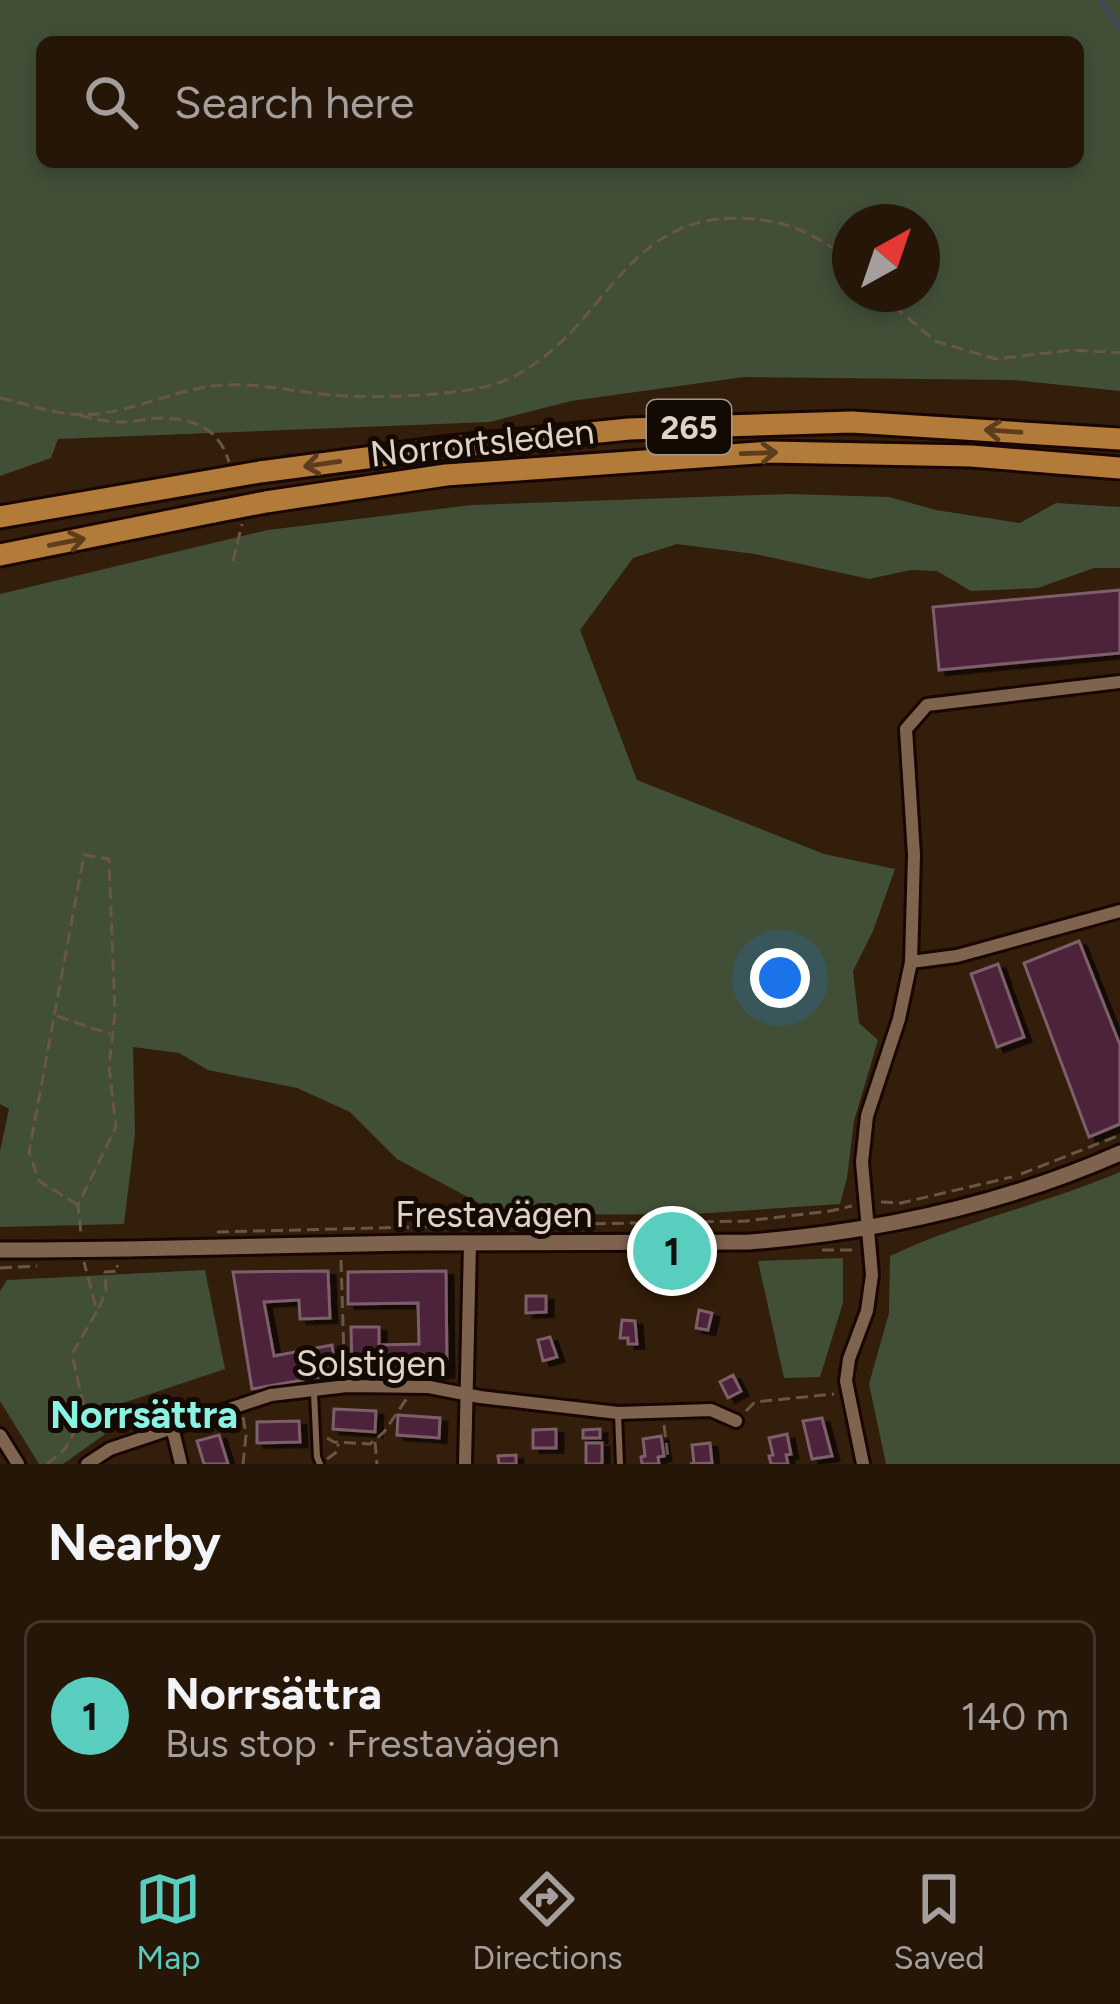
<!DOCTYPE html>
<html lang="en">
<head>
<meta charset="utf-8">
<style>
	body { margin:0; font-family:Figtree,sans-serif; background:#2e1f12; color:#f1f3f6 }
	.compass { position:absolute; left:832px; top:204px; width:108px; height:108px; border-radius:50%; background:#261608; box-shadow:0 6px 18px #0003; rotate:40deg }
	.you { position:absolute; left:780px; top:978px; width:42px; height:42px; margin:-30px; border:9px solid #fff; border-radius:50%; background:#1a73e8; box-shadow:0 0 0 18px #1a73e833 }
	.badge { display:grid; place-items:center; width:78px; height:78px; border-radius:50%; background:#59cebf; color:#111; font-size:39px; font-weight:700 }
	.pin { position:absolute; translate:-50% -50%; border:6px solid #fff; box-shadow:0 3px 12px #0006 }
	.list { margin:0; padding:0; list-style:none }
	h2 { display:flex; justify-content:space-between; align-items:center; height:156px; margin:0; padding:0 48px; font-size:51px }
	h2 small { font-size:39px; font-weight:400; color:#a49f9c }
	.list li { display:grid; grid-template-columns:78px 1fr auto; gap:36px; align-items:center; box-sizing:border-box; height:192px; margin:0 24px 24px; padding:0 24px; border:3px solid #423529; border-radius:18px }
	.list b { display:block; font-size:45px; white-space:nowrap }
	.list p { margin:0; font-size:39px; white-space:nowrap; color:#a49f9c }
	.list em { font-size:39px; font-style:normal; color:#a49f9c }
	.icon { flex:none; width:66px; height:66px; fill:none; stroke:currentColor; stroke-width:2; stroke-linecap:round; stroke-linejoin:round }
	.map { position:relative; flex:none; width:1120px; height:1464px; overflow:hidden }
	.search { position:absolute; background:#261608; box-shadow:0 6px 18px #0003; left:36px; right:36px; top:36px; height:132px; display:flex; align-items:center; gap:30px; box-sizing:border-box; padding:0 42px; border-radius:18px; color:#a49f9c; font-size:45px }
	.sheet { height:372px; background:#261608 }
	nav { display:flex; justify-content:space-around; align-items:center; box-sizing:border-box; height:168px; border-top:3px solid #423529; background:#261608; font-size:33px; color:#a49f9c }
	nav a { display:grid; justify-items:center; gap:6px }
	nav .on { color:#59cebf }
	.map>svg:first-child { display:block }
</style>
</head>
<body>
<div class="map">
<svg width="1120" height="1464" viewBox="0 0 1120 1464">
	<defs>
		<filter id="shadow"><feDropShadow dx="7" dy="4.5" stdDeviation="0" flood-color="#0009"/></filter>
	</defs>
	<rect width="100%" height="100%" fill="#331d0b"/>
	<!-- green -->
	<path fill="#424f37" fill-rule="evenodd" d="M0,0h1120v391l-107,-11 -269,-3 -173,24 -81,21 -432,17 -7,19 -51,18zM1078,42v120h-1036v-120zM922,222v72h-72v-72z
		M789,494l100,3 47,13 84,13 36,-20 64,4v61h-26l-56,20 -67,3 -34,-20 -26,-1 -42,9 -114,-25 -78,-10 -44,14 -53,72 57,150 187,74 71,15 -22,62 -20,40 6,52 19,17 -24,81 -7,57 -7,26 -146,10 -193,1 -104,-56 -47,-47 -53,-24 -89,-18 -29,-17 -46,-6 2,87 -11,90 -124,3v-76l9,-42 -9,-5v-510l268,-64 204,-25z
		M1120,1172v292h-234l-17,-80 20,-71 1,-57c74,-35 155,-52 230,-84z
		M843,1258v45l-23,74 -36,1 -26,-117z
		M205,1270l20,99 -108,36 -13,30 -41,29h-24l-39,-63v-110l7,-11z"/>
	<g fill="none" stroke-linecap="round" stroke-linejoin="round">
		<!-- stream -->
		<path stroke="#44475b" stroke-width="4.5" d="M1100,0l20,30"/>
	</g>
	<!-- building -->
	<path fill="#4e243a" stroke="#7d5e6c" stroke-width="3" filter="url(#shadow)" d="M1120,590v63l-181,17 -6,-63z
		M1079,941l41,104v79l-31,13 -65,-174z
		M998,964l26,73 -27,10 -26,-73z
		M328,1271l2,47 -30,1 -1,-19 -35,2 10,54 58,-11 4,29 -84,15 -19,-117z
		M446,1271l1,102 -95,1 -1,-47h28v18l40,-1 -1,-41 -70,1v-32z
		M526,1296h20v16l-20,1z
		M699,1310l13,3 -4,17 -12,-2z
		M622,1320l13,1 2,23h-9v-6h-8z
		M550,1337l7,20 -14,4 -5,-21z
		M733,1375l8,16 -13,7 -8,-16z
		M334,1409l42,2 -1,21 -42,-3z
		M398,1415l42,3 -1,20 -42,-3z
		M822,1418l10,38 -20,3 -9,-38z
		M299,1421l1,21 -43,1v-21z
		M556,1429v19h-23v-18z
		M600,1429v9h-17v-8z
		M787,1434l4,20 -5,1 2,9h-17l-2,-8 4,-1 -4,-17z
		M219,1435l9,29h-24l-7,-23z
		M661,1436l3,20 -6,1 1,7h-17l-1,-7 4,-1 -2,-17z
		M586,1443h16v21h-16z
		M710,1443l2,20 -22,1 4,-1 -2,-18z
		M516,1455v9h-17l-1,-8z"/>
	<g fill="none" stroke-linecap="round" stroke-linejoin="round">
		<!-- service casing -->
		<g stroke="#1a0600" stroke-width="12">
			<path id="service" d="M314,1393l3,64 3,7
				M618,1414l2,50"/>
		</g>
		<!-- minor casing -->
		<g stroke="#1a0600" stroke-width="18">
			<path id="minor" d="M911,962l46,-6 163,-45
				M172,1427l9,37
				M0,1435l18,29
				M87,1464l23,-15 161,-54 76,-9 82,1 51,10 138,16 93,-3 25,11
				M465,1464l5,-220
				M863,1464l-17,-83 3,-22 18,-48 5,-36 -10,-113 5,-46 32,-97 12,-57 3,-107 -8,-126 21,-24 193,-23"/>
		</g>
		<!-- tertiary casing -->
		<g stroke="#1a0600" stroke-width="21">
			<path id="tertiary" d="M127,1249l283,-6 339,-1c128,-10 253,-37 371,-89
				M0,1250h37"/>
		</g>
		<!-- motorway casing -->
		<g stroke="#1a0600" stroke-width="27">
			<path id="motorway" d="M260,472l182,-24 187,-19 223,-7 268,17
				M266,502l180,-27 324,-23 201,4 149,12
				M0,517l208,-36
				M0,555l214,-43"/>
		</g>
		<!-- path -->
		<path stroke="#6a5647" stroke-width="3" stroke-dasharray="12 6" stroke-linecap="butt" d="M880,294l55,47 61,18 76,-9 48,3
			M0,398c23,5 48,14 71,16 52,5 101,-26 152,-29 38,-2 72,7 109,10 41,4 135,1 172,-14 107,-46 115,-180 258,-161 33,4 65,20 88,43
			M80,416c13,2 27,6 40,6 13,1 27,-4 40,-4 35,1 58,9 69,44
			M233,561l9,-37
			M57,1016l53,18
			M1021,1174l99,-39
			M881,1202l20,1 111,-26
			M78,1205l-39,-24 -10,-29 55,-297 25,4 6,155 -6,52 7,61 -38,78 3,29
			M217,1232l278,-7c26,-9 58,-8 85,-1l166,-3 84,-10 22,-5
			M822,1250h32
			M651,1258l9,4 40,-5
			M341,1260l3,98h4l1,14
			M0,1268l37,-2
			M99,1308l7,-17 -1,-19 13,-1 -1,-6
			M746,1411l9,-9 79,-8
			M243,1417l3,18 -3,29
			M664,1425l4,33
			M327,1438l7,4 36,2 14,-12 23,-34
			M375,1442l2,22
			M327,1459l11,-8v-7
			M47,1464l18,-15 20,-37 -13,-58 25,-43 -13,-49"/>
		<!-- service -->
		<use href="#service" stroke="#7e634f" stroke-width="6"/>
		<!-- minor -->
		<use href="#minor" stroke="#7e634f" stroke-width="12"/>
		<!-- tertiary -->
		<use href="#tertiary" stroke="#7e634f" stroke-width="15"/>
		<!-- motorway -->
		<use href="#motorway" stroke="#b37b3a" stroke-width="21"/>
		<!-- tertiary-bridge casing -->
		<g stroke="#1a0600" stroke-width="21" stroke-linecap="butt">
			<path id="tertiary-bridge" d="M37,1250l90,-1"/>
		</g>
		<!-- motorway-bridge casing -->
		<g stroke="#1a0600" stroke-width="27" stroke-linecap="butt">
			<path id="motorway-bridge" d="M208,481l52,-9
				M214,512l52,-10"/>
		</g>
		<!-- tertiary-bridge -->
		<use href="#tertiary-bridge" stroke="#7e634f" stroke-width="15"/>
		<!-- motorway-bridge -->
		<use href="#motorway-bridge" stroke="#b37b3a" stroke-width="21"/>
	</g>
	<!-- one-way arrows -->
	<defs><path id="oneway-shaft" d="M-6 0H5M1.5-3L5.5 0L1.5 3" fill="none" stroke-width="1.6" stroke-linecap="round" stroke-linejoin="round" transform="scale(3)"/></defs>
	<g stroke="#5c3d1c">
		<use href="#oneway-shaft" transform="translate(1003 431) rotate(-176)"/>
		<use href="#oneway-shaft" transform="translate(759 453) rotate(-2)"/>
		<use href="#oneway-shaft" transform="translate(322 464) rotate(172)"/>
		<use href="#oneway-shaft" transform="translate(67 542) rotate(-11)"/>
	</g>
	<g text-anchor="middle" stroke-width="10" stroke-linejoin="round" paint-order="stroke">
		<!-- shield labels -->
		<rect fill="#140a04" stroke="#a4968c" stroke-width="3" x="647" y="400" width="84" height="54" rx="9"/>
		<g font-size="33" font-weight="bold" fill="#e1d2c7">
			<text x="689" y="439">265</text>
		</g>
		<!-- street labels -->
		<g font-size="36" fill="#e1d2c7" stroke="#140a04">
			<text transform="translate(482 442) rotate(-6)" y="13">Norrortsleden</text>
			<text x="494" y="1227">Frestavägen</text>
			<text x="371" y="1376">Solstigen</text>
		</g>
		<!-- neighbourhood labels -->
		<g font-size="39" font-weight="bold" fill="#8af3e4" stroke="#140a04">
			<text x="144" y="1428">Norrsättra</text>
		</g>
	</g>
</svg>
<svg class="compass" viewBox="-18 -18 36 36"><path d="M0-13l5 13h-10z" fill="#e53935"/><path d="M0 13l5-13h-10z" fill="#a49f9c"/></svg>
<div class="you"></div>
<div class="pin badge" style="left:672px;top:1251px">1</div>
<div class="search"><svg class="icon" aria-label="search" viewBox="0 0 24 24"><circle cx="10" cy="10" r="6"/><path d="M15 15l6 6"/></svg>Search here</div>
</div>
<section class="sheet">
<h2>Nearby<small></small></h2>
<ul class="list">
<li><span class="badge">1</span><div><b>Norrsättra</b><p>Bus stop · Frestavägen</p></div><em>140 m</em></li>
</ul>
</section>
<nav>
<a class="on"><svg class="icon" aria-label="map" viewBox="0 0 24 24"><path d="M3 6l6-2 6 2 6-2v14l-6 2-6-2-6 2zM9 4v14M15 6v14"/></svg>Map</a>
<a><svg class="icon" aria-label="directions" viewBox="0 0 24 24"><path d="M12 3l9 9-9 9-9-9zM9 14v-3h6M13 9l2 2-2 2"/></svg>Directions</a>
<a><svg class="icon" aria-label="saved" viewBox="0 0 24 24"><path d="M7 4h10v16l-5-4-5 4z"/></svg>Saved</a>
</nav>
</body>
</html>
